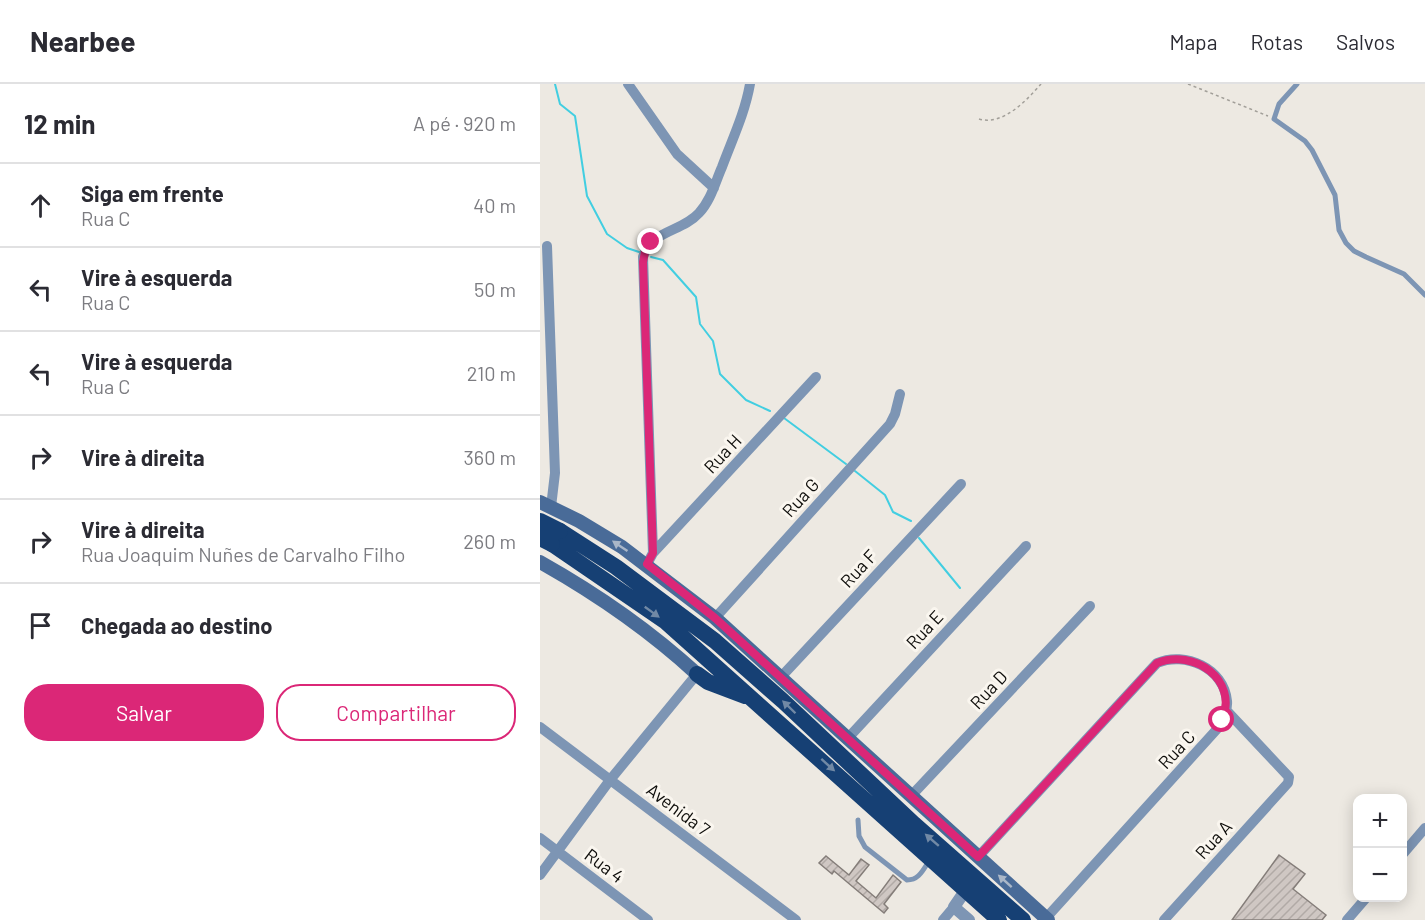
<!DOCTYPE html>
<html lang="pt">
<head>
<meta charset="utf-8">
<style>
	body { margin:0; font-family:Barlow,sans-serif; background:#f7f7f7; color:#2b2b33 }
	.controls { position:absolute; right:18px; bottom:18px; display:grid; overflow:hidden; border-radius:12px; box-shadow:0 3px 15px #0003 }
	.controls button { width:54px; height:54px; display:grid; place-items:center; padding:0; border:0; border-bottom:2px solid #e1e1e2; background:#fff; color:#2b2b33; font:30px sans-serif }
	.stop { position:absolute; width:18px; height:18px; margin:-14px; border:4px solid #db2777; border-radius:50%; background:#fff }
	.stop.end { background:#db2777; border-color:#fff; box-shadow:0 2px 6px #0008 }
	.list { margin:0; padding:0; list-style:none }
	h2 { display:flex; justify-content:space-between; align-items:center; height:78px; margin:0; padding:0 24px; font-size:26px }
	h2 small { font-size:20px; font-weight:400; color:#7c7c81 }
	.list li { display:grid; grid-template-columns:39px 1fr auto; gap:18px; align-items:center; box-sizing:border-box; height:84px; padding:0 24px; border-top:2px solid #e1e1e2 }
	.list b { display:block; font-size:22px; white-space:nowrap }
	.list p { margin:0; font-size:20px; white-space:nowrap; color:#7c7c81 }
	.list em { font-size:20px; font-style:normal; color:#7c7c81 }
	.actions { display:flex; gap:12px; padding:18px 24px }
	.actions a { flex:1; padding:14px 0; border:2px solid #db2777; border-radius:24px; text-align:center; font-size:21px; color:#db2777 }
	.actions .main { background:#db2777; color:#fff }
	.icon { flex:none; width:33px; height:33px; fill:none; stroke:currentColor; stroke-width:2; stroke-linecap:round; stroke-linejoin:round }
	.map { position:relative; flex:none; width:885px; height:836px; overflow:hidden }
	header { display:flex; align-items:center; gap:36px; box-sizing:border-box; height:84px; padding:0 30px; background:#fff; border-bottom:2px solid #e1e1e2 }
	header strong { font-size:28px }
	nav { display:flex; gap:33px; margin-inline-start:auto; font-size:21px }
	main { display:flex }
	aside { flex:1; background:#fff }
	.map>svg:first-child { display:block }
</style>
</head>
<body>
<header>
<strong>Nearbee</strong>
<nav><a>Mapa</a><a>Rotas</a><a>Salvos</a></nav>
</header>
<main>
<aside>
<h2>12 min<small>A pé · 920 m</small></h2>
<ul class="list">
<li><svg class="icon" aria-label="ahead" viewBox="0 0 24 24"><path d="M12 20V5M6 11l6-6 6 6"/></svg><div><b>Siga em frente</b><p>Rua C</p></div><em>40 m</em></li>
<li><svg class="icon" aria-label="left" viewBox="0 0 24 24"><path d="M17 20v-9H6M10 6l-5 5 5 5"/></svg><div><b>Vire à esquerda</b><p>Rua C</p></div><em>50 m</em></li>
<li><svg class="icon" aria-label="left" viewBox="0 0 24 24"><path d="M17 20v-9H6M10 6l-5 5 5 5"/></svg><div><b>Vire à esquerda</b><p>Rua C</p></div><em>210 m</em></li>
<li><svg class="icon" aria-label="right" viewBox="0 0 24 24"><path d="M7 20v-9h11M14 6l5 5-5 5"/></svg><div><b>Vire à direita</b></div><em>360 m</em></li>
<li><svg class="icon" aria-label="right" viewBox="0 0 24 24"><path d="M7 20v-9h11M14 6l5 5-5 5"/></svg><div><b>Vire à direita</b><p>Rua Joaquim Nuñes de Carvalho Filho</p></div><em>260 m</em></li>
<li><svg class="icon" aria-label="arrive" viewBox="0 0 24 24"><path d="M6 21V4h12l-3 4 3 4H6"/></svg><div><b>Chegada ao destino</b></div></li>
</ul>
<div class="actions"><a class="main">Salvar</a><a>Compartilhar</a></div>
</aside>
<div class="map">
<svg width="885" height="836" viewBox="0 0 885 836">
	<defs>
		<pattern id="building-hatch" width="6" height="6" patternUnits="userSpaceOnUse" patternTransform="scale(1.5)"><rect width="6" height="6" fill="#cfc7c3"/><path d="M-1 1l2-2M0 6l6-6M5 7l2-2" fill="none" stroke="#b1aaa6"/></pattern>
	</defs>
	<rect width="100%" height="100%" fill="#ede9e2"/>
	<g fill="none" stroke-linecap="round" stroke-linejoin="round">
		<!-- stream -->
		<path stroke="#42cee1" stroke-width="2" d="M15,0l5,20 15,12 12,80 20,38 20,14 12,4
			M111,173l12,3 33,37 4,27 13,17 7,33 26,26 24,11
			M244,334l62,46
			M315,387l30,24 8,17 18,9
			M379,454l41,50"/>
	</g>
	<!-- building -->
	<path fill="url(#building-hatch)" stroke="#847d79" stroke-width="1.5" d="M739,771l26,19 -12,15 33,26 -4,5h-90z
		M286,772l23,19 12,-16 8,6 -13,16 20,17 17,-23 8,7 -17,22 4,4 -4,5 -50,-42 -2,3 -13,-11z"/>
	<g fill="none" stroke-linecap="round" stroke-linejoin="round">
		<!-- path -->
		<path stroke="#a29f99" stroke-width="1.5" stroke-dasharray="3 3" stroke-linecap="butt" d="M648,0l80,32
			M439,35c24,7 48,-19 62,-35"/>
		<!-- service -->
		<path stroke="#7d95b4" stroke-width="5" d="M757,0l-18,20 -5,15 31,22 7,9 23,45 4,35 7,13 8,8 12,6 38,17 21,21
			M318,736l1,16 6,11 42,33c12,0 16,-10 22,-19"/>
		<!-- minor -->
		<path stroke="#7d95b4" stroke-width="10" d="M88,0l49,70 37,34
			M7,162l8,227 -4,34
			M113,469l163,-176
			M107,480l6,-11 -10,-296c8,-27 39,-25 56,-44 12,-13 16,-30 23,-46 10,-27 23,-54 28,-83
			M175,534l175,-194 5,-10 5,-20
			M241,593l180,-193
			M0,643l256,193
			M308,654l178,-192
			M371,712l179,-190
			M0,754l108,82
			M862,771l23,-27
			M438,773l179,-194c28,-12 67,5 70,38 1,10 -5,19 -9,27l-172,190
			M0,791l70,-95 87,-106
			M403,836l11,-13
			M624,836l124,-137 1,-6 -63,-67
			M807,836l19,-22"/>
		<!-- tertiary -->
		<path stroke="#7d95b4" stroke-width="12" d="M425,807l-11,16 15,13"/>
		<!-- secondary -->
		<path stroke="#496b98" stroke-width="14" d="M0,418l39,19 43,26 93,71 333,302
			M0,478c57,32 108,67 157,112"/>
		<!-- trunk -->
		<path stroke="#164074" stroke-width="16" d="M20,447l56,36 99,74 68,60 131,123 109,96
			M12,460l114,78 333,298
			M157,590l11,8 37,14"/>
		<!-- trunk-bridge -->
		<path stroke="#164074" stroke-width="16" d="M0,437l20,10
			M0,454l12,6"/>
	</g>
	<!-- one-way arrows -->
	<defs><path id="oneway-solid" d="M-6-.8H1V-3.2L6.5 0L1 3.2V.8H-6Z" transform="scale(1.5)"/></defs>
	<g fill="#aab7c8">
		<use href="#oneway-solid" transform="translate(80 462) rotate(-146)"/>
		<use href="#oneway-solid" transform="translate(465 797) rotate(-138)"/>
	</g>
	<g fill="#7189a5">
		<use href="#oneway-solid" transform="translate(112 528) rotate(36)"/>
		<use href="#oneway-solid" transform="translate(249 623) rotate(-136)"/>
		<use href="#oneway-solid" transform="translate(288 681) rotate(42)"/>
		<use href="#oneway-solid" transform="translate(392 756) rotate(-139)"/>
	</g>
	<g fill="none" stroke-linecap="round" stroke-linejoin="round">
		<!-- route -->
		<path stroke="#db2777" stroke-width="8" d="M111,158l-6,10 -2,10 10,291 -6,11 68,54 263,239 179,-194c37,-15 82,17 65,57"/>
	</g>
	<g text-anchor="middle" stroke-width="6" stroke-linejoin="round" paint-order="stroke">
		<!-- street labels -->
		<g font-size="18" fill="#0e0d0a" stroke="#faf6ef">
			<text transform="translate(183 370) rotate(-47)" y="6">Rua H</text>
			<text transform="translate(261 414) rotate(-48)" y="6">Rua G</text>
			<text transform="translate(319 485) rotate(-47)" y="6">Rua F</text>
			<text transform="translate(385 546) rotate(-47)" y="6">Rua E</text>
			<text transform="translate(449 606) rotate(-47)" y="6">Rua D</text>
			<text transform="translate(637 666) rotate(-47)" y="6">Rua C</text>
			<text transform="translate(138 726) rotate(37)" y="6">Avenida 7</text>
			<text transform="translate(674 756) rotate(-48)" y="6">Rua A</text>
			<text transform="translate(64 782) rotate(37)" y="6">Rua 4</text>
		</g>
	</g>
</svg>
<div class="controls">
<button>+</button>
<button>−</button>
</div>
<div class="stop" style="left:682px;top:636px"></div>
<div class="stop end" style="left:111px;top:158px"></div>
</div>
</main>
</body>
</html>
